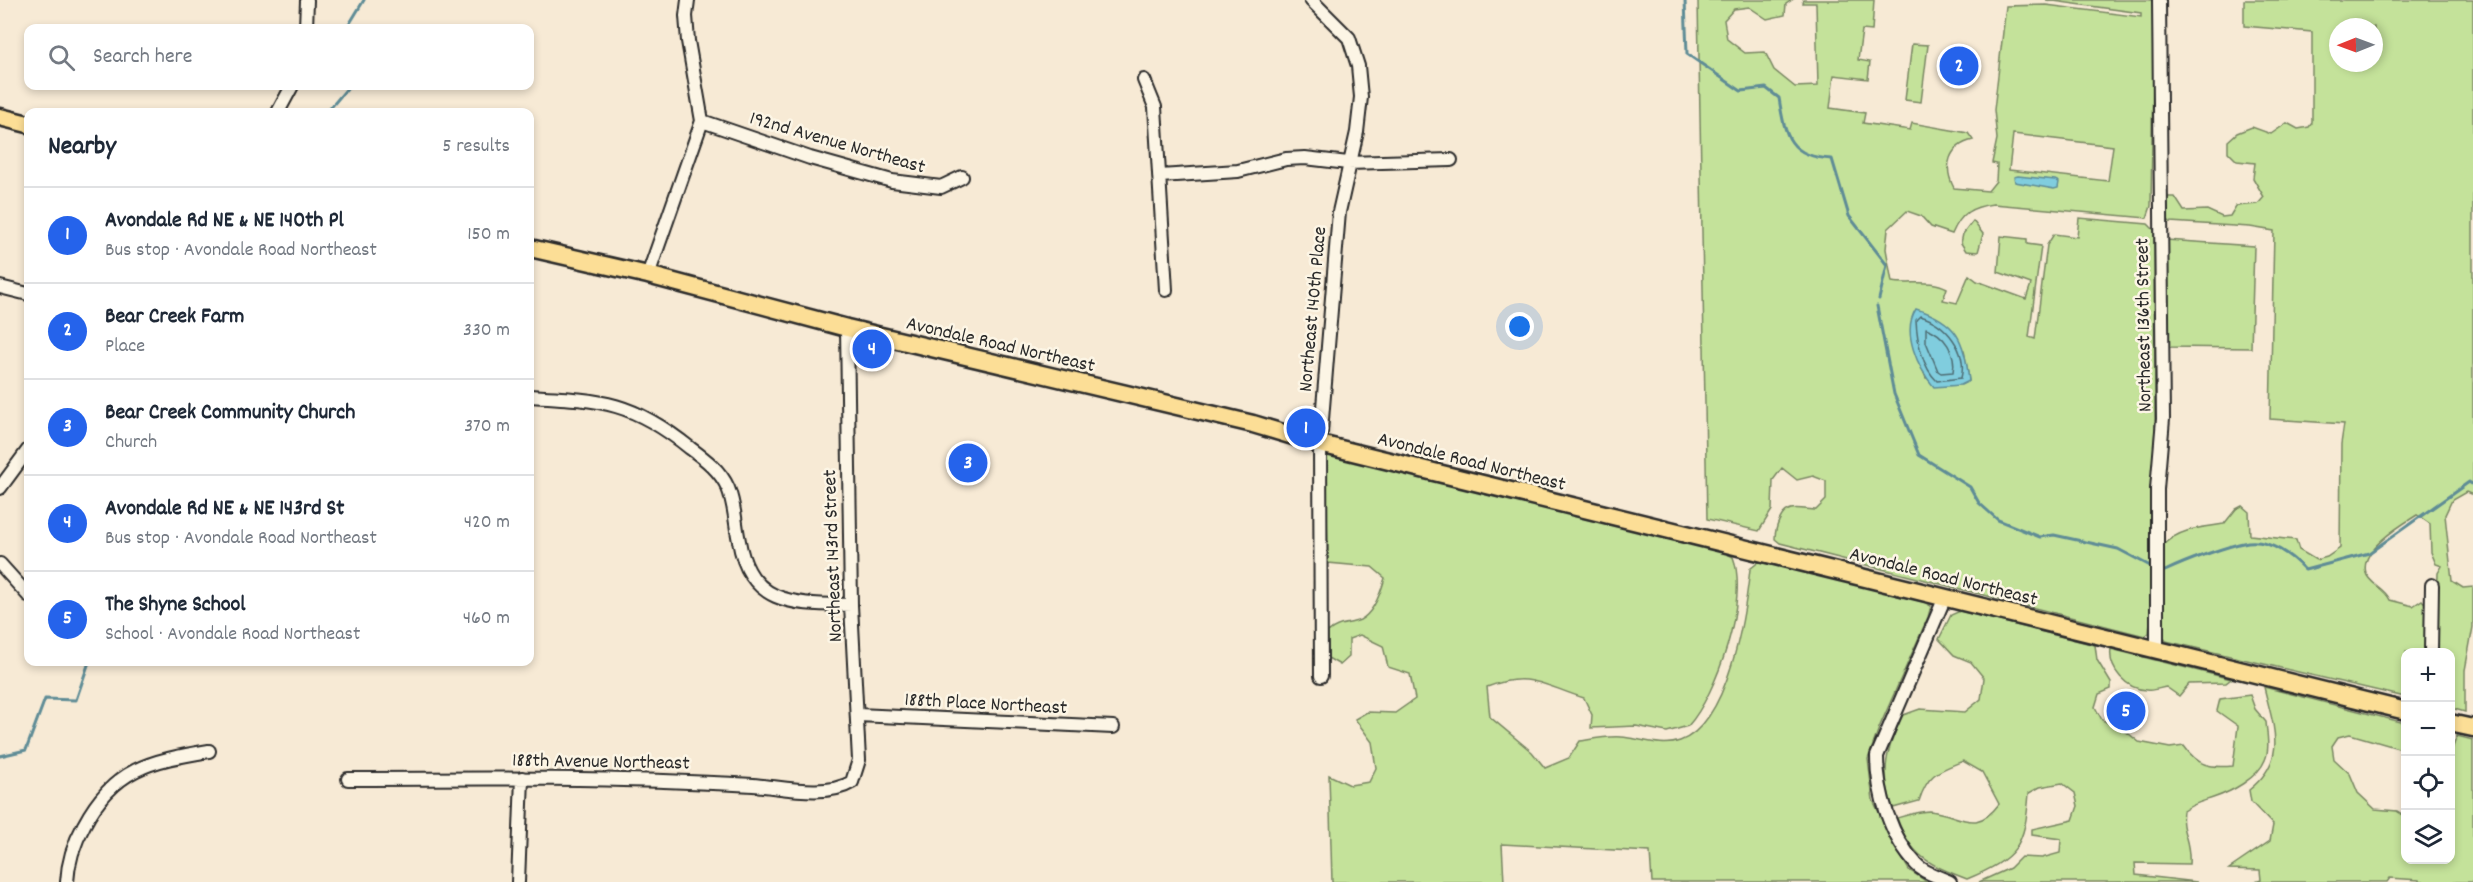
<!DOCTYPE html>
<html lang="en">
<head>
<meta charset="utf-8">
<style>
	body { margin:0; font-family:Dekko,sans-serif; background:#f2f2f3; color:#1f2937 }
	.controls { position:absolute; right:18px; bottom:18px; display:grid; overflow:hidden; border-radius:12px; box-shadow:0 3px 9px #0003 }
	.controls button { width:54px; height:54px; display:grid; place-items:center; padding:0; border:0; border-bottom:2px solid #e0e1e3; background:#fff; color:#1f2937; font:30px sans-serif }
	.compass { position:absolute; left:2329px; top:18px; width:54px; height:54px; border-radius:50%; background:#fff; box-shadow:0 3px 9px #0003; rotate:269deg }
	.you { position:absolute; left:1520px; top:327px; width:21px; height:21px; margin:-15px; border:4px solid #fff; border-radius:50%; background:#1a73e8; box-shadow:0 0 0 9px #1a73e833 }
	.badge { display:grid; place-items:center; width:39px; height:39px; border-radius:50%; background:#2563eb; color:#fff; font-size:20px; font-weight:700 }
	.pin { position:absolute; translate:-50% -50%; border:3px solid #fff; box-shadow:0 2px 6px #0006 }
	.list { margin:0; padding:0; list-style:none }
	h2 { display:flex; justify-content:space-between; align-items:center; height:78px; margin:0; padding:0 24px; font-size:26px }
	h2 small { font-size:20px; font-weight:400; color:#747a83 }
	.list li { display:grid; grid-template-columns:39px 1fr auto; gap:18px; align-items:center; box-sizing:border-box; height:96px; padding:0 24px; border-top:2px solid #e0e1e3 }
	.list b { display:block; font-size:22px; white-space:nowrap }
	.list p { margin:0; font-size:20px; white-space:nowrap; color:#747a83 }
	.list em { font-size:20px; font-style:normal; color:#747a83 }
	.icon { flex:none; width:33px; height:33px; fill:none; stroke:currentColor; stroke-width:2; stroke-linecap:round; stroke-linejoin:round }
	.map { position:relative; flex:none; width:2473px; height:882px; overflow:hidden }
	.search { position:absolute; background:#fff; box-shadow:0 3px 9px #0003; left:24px; top:24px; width:510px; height:66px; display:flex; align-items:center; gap:15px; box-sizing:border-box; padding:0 21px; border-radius:12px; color:#747a83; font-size:22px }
	.panel { position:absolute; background:#fff; box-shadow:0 3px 9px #0003; left:24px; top:108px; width:510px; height:558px; border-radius:12px }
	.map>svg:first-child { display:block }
</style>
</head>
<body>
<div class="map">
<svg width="2473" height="882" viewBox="0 0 2473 882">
	<rect width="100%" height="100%" fill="#f7ead5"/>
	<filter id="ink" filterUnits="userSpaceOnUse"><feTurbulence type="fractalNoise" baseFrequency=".0167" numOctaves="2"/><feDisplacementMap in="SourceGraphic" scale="12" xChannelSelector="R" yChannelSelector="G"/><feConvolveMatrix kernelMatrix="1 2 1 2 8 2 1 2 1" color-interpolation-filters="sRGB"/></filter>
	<g filter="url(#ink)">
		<!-- green -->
		<path fill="#c4e29a" stroke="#788662" stroke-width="1.5" fill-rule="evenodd" d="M1698,0h94l-6,4 -1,11 -18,4 -18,-12 -15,2 -10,11 3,19 18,14 20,-1 9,18 21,17 23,-1 -2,-83h-14l1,-3h71l-2,31 -10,-1 -4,30 12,2 -2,17 -34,-4 -4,33 35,5 -2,10 47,7 2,-7 56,10 5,7c-25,6 -30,27 -19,48l34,3 8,-10 1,-17 -5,-1 5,-24 -3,-29 12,-104 40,-1 95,12v-4l-95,-13h108l-3,206 -4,12 -154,-14c-22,3 -32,9 -41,30l-21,-7 -10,-11 -14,-5 -19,18 -2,20 6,33c19,3 39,-3 55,6l-4,12 14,3 12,-28 8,6 49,18 5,-15 -33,-12 3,-36 26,3v5l14,2 -12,91 6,2 12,-94 7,-11 23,3 2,-19 69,6 6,6 1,199 -3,51v115l-3,38 -4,3 -365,-93 -5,-4c0,-10 5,-27 16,-30 6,-2 18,1 25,1l10,-10v-19l-13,-5 -16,4 -15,-12 -9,12 -1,30 -13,21 -52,-12zM2013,134l100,12 -5,35 -99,-11zM1913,346l51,4 5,31 -43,-3z
			M2244,0h229v495l-7,-3 -14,8 -7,15 7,66 11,7 10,-1v40l-8,43v42l-14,-4 -1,-56h-14l2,-79 4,-7 -6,-2 -5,-12 -1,-28 -13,-9c-16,10 -58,35 -51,58 2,10 19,15 24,27l23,6 9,-6 6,7 -2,45h-20l-1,45 -239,-56 -4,-6v-89c16,-17 40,-19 62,-22l12,-15 6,-3 7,6 1,23 46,5 3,10 17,10 11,-3 13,-9 1,-104 3,-20 -74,-5 4,-188 -24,-4 -80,-5 -4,-4 -2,-21h11l9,14 23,-1 15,7 8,-1 6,-10 22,-2 6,-7 -11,-19 2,-15 -18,-2 -9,-9v-11l9,-8 15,-6 19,7 16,-11 11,6 11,-2 3,-4v-91l-68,-6zM2338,27h36v36h-36z
			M1912,44l16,1 -7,57 -16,-2z
			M1973,221l10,13 -5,18 -12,-1 -5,-8 2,-9z
			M2166,240l88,6 -3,102 -84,-1z
			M1332,453l390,98 11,6c16,42 -16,137 -45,169l-21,6 -31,-6 -45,2 1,-13 -8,-17c-40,-12 -54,-28 -97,-11l3,30 42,35 13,16 24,-10 11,-17c13,-2 27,-5 41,-4 18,1 41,11 59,4 49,-18 65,-126 70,-172l10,-8 164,41 7,4 -3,11 -49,111 -11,31 5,41 22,46 14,24 18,12h-275l-2,-30 -148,-8 2,38h-172l-3,-107 21,10 19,-3 7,-14 -4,-26 -17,-23 12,-7 28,1 20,-14 -5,-25 -22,-7 -5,-21 -23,-11 -11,4v18l-9,8 -12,-7v-26c9,-9 20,-7 32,-12 14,-7 21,-28 25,-42l-13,-11 -44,-4 -2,-105z
			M1960,611l135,34 2,15 14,23v6l-12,5 -4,13 7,13 22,10 15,12 31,6 14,-2c14,20 25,22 49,20l5,-40 -21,-15 3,-12 30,-4 5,14 11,13c1,12 4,27 -1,38 -7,18 -34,32 -52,38 -12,4 -19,5 -30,13 -3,22 8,28 6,53l-54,-1 1,12 61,7h-218l31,-14 11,-11 21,1 18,-5 1,-14 -29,-4v-6l41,-9 5,-14 -3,-13 -13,-10 -22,4 -11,6c-4,54 -12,65 -62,86 -37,-14 -56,-22 -70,-61 10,-3 22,-7 33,-7 30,3 45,25 69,-7l-17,-32 -19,-11c-25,10 -35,12 -44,40l-26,7c-13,-37 -7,-58 10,-93l17,-6 45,3 16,-13 3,-21 -13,-16 -17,-7 -15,-16 12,-24z
			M2111,649l120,30 -5,4 -37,1 -10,12 -13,-9c-6,1 -13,4 -19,3 -20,0 -39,-21 -36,-41z
			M2264,687l141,36v27l-55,-16 -12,3 -6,9 2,13 16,15 8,19 17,16 22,2 8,5 1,44h44l1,-108 6,-16 16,4v142h-54v-2l-29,-2 -3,4h-132l6,-2 -1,-10 -31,-1 41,-28 3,-16 -22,-23 -2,-12c39,-31 25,-61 15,-103z"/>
		<!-- water -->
		<path fill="#80cdde" stroke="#5e8c96" stroke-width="1.5" d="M2018,176l37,4 4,2 -1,6 -4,1 -39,-7 -1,-5z
			M1916,309c41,12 49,32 53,72l-8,4 -27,2c-16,-19 -33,-55 -18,-78z"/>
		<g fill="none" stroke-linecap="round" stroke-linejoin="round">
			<!-- shore -->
			<path stroke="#4d6c73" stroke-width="1.5" d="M1920,316c26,7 48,35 41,62l-24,3c-15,-14 -20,-41 -21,-61z
				M1926,328c18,6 31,25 27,44l-12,1 -3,-2 -12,-29z"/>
			<!-- stream -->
			<path stroke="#5e8c96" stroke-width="3" d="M1685,0l2,54 54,37 25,-3 13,10c6,38 10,59 53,61l17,57 38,49 -8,34
				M347,28l17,-28
				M327,112l22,-26
				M1877,306l17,88 25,61 51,32 9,16 19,17 42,17 14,-2 64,14 36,19
				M2161,570l4,1c21,-10 61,-25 83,-29 22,-3 44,14 57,28l64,-17 100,-71 4,3
				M0,756l26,-6 19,-51 31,1 13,-38"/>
			<!-- minor casing -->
			<g stroke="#2b2b2b" stroke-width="16">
				<path id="minor" d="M1311,0l38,38 9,28 3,31 -4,35 -18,80 -19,232 1,232
					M306,28l1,-28
					M1144,80l11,27 11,183
					M278,112l14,-26
					M702,121l108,37 82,23 49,6 21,-10
					M1160,176l78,-5 48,-12 19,-1 43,5 103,-3
					M648,275l54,-154 -14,-80 -2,-25 2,-16
					M0,287l28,7
					M530,396c72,4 102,5 160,52 15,11 30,22 38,40 7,17 7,35 11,53 11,66 58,63 112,64
					M0,488l28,-38
					M0,564l28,31
					M1945,597l-68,159c0,37 14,82 40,109 7,8 23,12 33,17
					M2157,649v-160l6,-70 -4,-419
					M2431,652l1,-67
					M858,715l255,12
					M348,779c136,-1 270,-2 405,6 29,2 73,13 99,-3l7,-22 -8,-155 -4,-277
					M67,882c1,-21 7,-39 17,-57 30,-57 66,-64 125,-74
					M518,882l4,-104"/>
			</g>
			<!-- major casing -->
			<g stroke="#2b2b2b" stroke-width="21">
				<path id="major" d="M0,117l28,7
					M530,248l118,27 199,53 406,96 67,20 1086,267
					M2450,723l23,5"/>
			</g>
			<!-- minor -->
			<use href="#minor" stroke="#fcf5e5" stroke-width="12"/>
			<!-- major -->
			<use href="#major" stroke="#fcde96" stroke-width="16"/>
		</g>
	</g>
	<g text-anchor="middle" stroke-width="5" stroke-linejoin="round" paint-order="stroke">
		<!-- street labels -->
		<g font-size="20" fill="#2b2b2b" stroke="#fcf5e5">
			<text transform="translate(838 141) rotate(16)" y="7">192nd Avenue Northeast</text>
			<text transform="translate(1311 309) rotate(-85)" y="7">Northeast 140th Place</text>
			<text transform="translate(2142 325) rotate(-91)" y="7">Northeast 136th Street</text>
			<text transform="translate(1001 343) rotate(13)" y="7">Avondale Road Northeast</text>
			<text transform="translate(1472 460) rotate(14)" y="7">Avondale Road Northeast</text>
			<text transform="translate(831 556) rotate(-92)" y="7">Northeast 143rd Street</text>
			<text transform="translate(1944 575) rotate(14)" y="7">Avondale Road Northeast</text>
			<text transform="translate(986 702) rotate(3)" y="7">188th Place Northeast</text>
			<text transform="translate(601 760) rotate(1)" y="7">188th Avenue Northeast</text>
		</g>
	</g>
</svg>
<div class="controls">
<button>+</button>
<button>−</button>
<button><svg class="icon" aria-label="locate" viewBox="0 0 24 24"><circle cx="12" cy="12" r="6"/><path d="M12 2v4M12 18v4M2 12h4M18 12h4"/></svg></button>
<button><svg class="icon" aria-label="layers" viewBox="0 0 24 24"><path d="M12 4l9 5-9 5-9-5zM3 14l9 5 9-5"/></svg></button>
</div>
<svg class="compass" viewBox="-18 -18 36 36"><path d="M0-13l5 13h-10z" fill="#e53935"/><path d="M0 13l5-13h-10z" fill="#747a83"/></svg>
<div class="you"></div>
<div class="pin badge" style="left:1306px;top:428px">1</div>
<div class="pin badge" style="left:1959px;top:66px">2</div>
<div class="pin badge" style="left:968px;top:463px">3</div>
<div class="pin badge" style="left:872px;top:349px">4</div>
<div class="pin badge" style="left:2126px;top:711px">5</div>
<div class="search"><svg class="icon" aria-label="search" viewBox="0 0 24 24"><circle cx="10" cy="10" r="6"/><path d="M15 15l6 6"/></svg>Search here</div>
<section class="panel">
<h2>Nearby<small>5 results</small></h2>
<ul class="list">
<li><span class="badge">1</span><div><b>Avondale Rd NE &amp; NE 140th Pl</b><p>Bus stop · Avondale Road Northeast</p></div><em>150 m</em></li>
<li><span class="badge">2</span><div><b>Bear Creek Farm</b><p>Place</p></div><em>330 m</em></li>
<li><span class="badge">3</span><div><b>Bear Creek Community Church</b><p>Church</p></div><em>370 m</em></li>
<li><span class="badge">4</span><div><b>Avondale Rd NE &amp; NE 143rd St</b><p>Bus stop · Avondale Road Northeast</p></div><em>420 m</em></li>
<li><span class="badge">5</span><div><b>The Shyne School</b><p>School · Avondale Road Northeast</p></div><em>460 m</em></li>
</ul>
</section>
</div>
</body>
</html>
